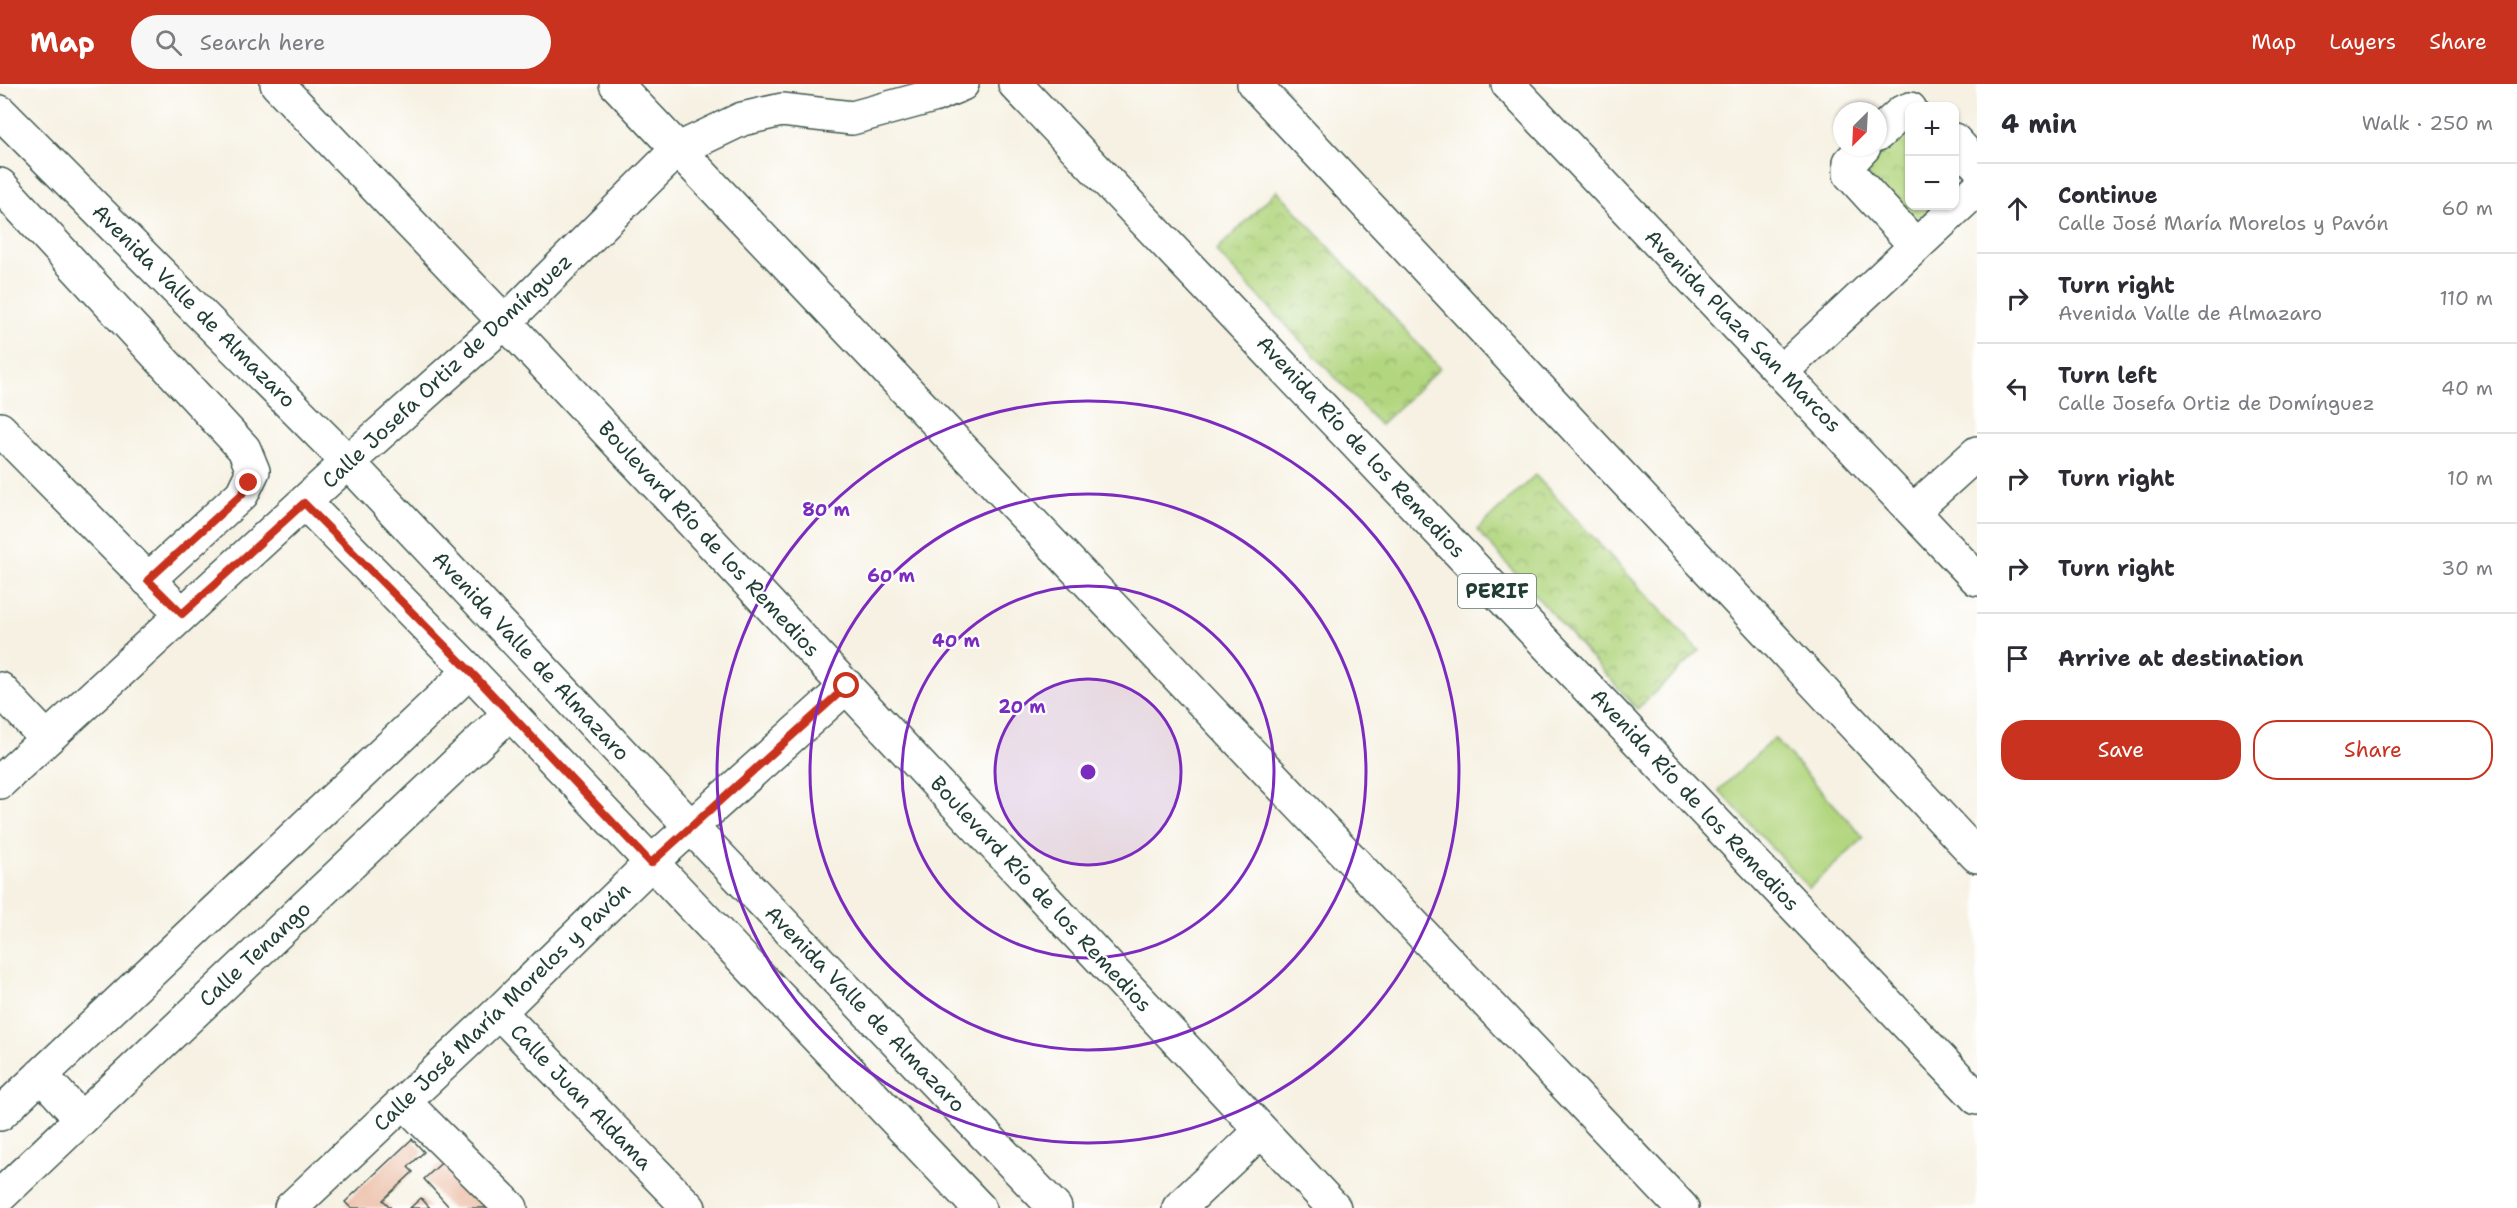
<!DOCTYPE html>
<html lang="en">
<head>
<meta charset="utf-8">
<style>
	body { margin:0; font-family:"Shantell Sans",sans-serif; background:#f7f7f7; color:#2b2b33 }
	.controls { position:absolute; right:18px; top:18px; display:grid; overflow:hidden; border-radius:12px; box-shadow:0 2px 4px #0004 }
	.controls button { width:54px; height:54px; display:grid; place-items:center; padding:0; border:0; border-bottom:2px solid #e1e1e2; background:#fff; color:#2b2b33; font:30px sans-serif }
	.compass { position:absolute; left:1833px; top:18px; width:54px; height:54px; border-radius:50%; background:#fff; box-shadow:0 2px 4px #0004; rotate:204deg }
	.stop { position:absolute; width:18px; height:18px; margin:-14px; border:4px solid #c8321e; border-radius:50%; background:#fff }
	.stop.end { background:#c8321e; border-color:#fff; box-shadow:0 2px 6px #0008 }
	.list { margin:0; padding:0; list-style:none }
	h2 { display:flex; justify-content:space-between; align-items:center; height:78px; margin:0; padding:0 24px; font-size:26px }
	h2 small { font-size:20px; font-weight:400; color:#7c7c81 }
	.list li { display:grid; grid-template-columns:39px 1fr auto; gap:18px; align-items:center; box-sizing:border-box; height:90px; padding:0 24px; border-top:2px solid #e1e1e2 }
	.list b { display:block; font-size:22px; white-space:nowrap }
	.list p { margin:0; font-size:20px; white-space:nowrap; color:#7c7c81 }
	.list em { font-size:20px; font-style:normal; color:#7c7c81 }
	.actions { display:flex; gap:12px; padding:18px 24px }
	.actions a { flex:1; padding:14px 0; border:2px solid #c8321e; border-radius:24px; text-align:center; font-size:21px; color:#c8321e }
	.actions .main { background:#c8321e; color:#fff }
	.icon { flex:none; width:33px; height:33px; fill:none; stroke:currentColor; stroke-width:2; stroke-linecap:round; stroke-linejoin:round }
	.map { position:relative; flex:none; width:1977px; height:1124px; overflow:hidden }
	header { display:flex; align-items:center; gap:36px; box-sizing:border-box; height:84px; padding:0 30px; background:#c8321e; color:#fff }
	header strong { font-size:28px }
	nav { display:flex; gap:33px; margin-inline-start:auto; font-size:21px }
	.search { width:420px; height:54px; background:#f7f7f7; display:flex; align-items:center; gap:15px; box-sizing:border-box; padding:0 21px; border-radius:33px; color:#7c7c81; font-size:22px }
	main { display:flex }
	aside { flex:1; background:#fff }
	.map>svg:first-child { display:block }
</style>
</head>
<body>
<header>
<strong>Map</strong>
<div class="search"><svg class="icon" aria-label="search" viewBox="0 0 24 24"><circle cx="10" cy="10" r="6"/><path d="M15 15l6 6"/></svg>Search here</div>
<nav><a>Map</a><a>Layers</a><a>Share</a></nav>
</header>
<main>
<div class="map">
<svg width="1977" height="1124" viewBox="0 0 1977 1124">
	<defs>
		<pattern id="park-crowns" width="20" height="18" patternUnits="userSpaceOnUse" patternTransform="scale(1.5)"><rect width="20" height="18" fill="#b2d67f"/><path d="M2 6a3 3 0 1 1 6 0M12 15a3 3 0 1 1 6 0" fill="none" stroke="#90af69"/></pattern>
	</defs>
	<rect width="100%" height="100%" fill="#fff"/>
	<filter id="ink" filterUnits="userSpaceOnUse"><feTurbulence type="fractalNoise" baseFrequency=".0167" numOctaves="2"/><feDisplacementMap in="SourceGraphic" scale="12" xChannelSelector="R" yChannelSelector="G"/><feConvolveMatrix kernelMatrix="1 2 1 2 8 2 1 2 1" color-interpolation-filters="sRGB"/></filter>
	<filter id="wash" filterUnits="userSpaceOnUse"><feTurbulence type="fractalNoise" baseFrequency=".008" numOctaves="4" result="noise"/><feDisplacementMap in="SourceGraphic" scale="24" xChannelSelector="R" yChannelSelector="G"/><feGaussianBlur stdDeviation="1.35" result="paint"/><feColorMatrix in="noise" values="0 0 0 0 0 0 0 0 0 0 0 0 0 0 0 0 0 1.4 0 .05"/><feComposite in="paint" operator="in"/></filter>
	<g filter="url(#wash)">
		<rect width="100%" height="100%" fill="#f6f1e2"/>
		<!-- grass -->
		<path fill="#b2d67f" stroke="#688a5a" stroke-width="1.5" d="M1774,654l90,100 -55,50 -90,-98z"/>
		<!-- park -->
		<path fill="url(#park-crowns)" stroke="#688a5a" stroke-width="1.5" d="M1909,33l1,89h39l-25,23 -62,-57 1,-13z
			M1277,106l163,178 -60,57 -164,-174z
			M1535,391l164,176 -62,58 -160,-179z"/>
		<g id="blocks">
			<!-- building -->
			<path fill="#eab79d" d="M412,1055l12,13 -16,15 5,5 -30,28 8,8h-40l-6,-6z
				M450,1071l50,53h-50l-26,-29z
				M421,1114l9,10h-20z"/>
		</g>
	</g>
	<g filter="url(#ink)">
		<use href="#blocks" fill-opacity="0" stroke="#3f584e" stroke-width="1.5"/>
		<g fill="none" stroke-linecap="round" stroke-linejoin="round">
			<!-- minor casing -->
			<g stroke="#3f584e" stroke-width="36">
				<path id="minor" d="M277,0l228,238 829,886
					M616,0l1066,1124
					M1508,0l469,495
					M0,28l348,350 343,365 364,381
					M1878,50l24,-22 8,-3
					M1954,56l23,25
					M1864,63l-14,15v12l66,72
					M0,101l244,264 9,22 -11,23 -94,86
					M1782,287l195,-182
					M0,345l182,185
					M305,419l165,168 509,537
					M1913,427l64,-58
					M0,605l46,49
					M0,698l348,-320 157,-140 172,-172 65,-31 40,-9 70,8 81,-22 29,-12
					M499,928l190,196
					M41,991l40,44
					M404,1018l107,106
					M0,1030l470,-443
					M0,1112l510,-483
					M291,1124l208,-196 152,-149 196,-177
					M1179,1124l82,-77"/>
			</g>
			<!-- highway casing -->
			<g stroke="#3f584e" stroke-width="36">
				<path id="highway" d="M1015,0l962,1014
					M1254,0l723,772"/>
			</g>
			<!-- minor -->
			<use href="#minor" stroke="#fff" stroke-width="33"/>
			<!-- highway -->
			<use href="#highway" stroke="#fff" stroke-width="33"/>
		</g>
	</g>
	<g fill="none" stroke-linecap="round" stroke-linejoin="round" filter="url(#ink)">
		<!-- route -->
		<path stroke="#c8321e" stroke-width="8" d="M249,399l-7,11 -94,86 34,34 122,-111 166,168 181,192 196,-177"/>
	</g>
	<!-- distance rings -->
	<circle cx="1088" cy="688" r="93" fill="#7b2cbf" fill-opacity=".12"/>
	<g fill="none" stroke="#7b2cbf" stroke-width="3">
		<circle cx="1088" cy="688" r="93"/>
		<circle cx="1088" cy="688" r="186"/>
		<circle cx="1088" cy="688" r="278"/>
		<circle cx="1088" cy="688" r="371"/>
	</g>
	<g text-anchor="middle" stroke-width="4.5" stroke-linejoin="round" paint-order="stroke">
		<!-- shield labels -->
		<rect fill="#fff" stroke="#627771" stroke-width="1.5" x="1458" y="490" width="78" height="34" rx="4.5"/>
		<g font-size="20" font-weight="bold" fill="#1f3d34">
			<text x="1497" y="514">PERIF</text>
		</g>
		<!-- street labels -->
		<g font-size="21" fill="#1f3d34" stroke="#fff">
			<text transform="translate(194 222) rotate(45)" y="7">Avenida Valle de Almazaro</text>
			<text transform="translate(1743 247) rotate(46)" y="7">Avenida Plaza San Marcos</text>
			<text transform="translate(447 287) rotate(-43)" y="7">Calle Josefa Ortiz de Domínguez</text>
			<text transform="translate(1361 363) rotate(47)" y="7">Avenida Río de los Remedios</text>
			<text transform="translate(709 455) rotate(47)" y="7">Boulevard Río de los Remedios</text>
			<text transform="translate(531 572) rotate(47)" y="7">Avenida Valle de Almazaro</text>
			<text transform="translate(1695 716) rotate(47)" y="7">Avenida Río de los Remedios</text>
			<text transform="translate(1041 810) rotate(47)" y="7">Boulevard Río de los Remedios</text>
			<text transform="translate(255 870) rotate(-43)" y="7">Calle Tenango</text>
			<text transform="translate(502 923) rotate(-44)" y="7">Calle José María Morelos y Pavón</text>
			<text transform="translate(865 925) rotate(46)" y="7">Avenida Valle de Almazaro</text>
			<text transform="translate(581 1013) rotate(46)" y="7">Calle Juan Aldama</text>
		</g>
	</g>
	<circle cx="1088" cy="688" r="9" fill="#7b2cbf" stroke="#fff" stroke-width="3"/>
	<g font-size="18" text-anchor="middle" font-weight="bold" fill="#7b2cbf" stroke="#fff" stroke-width="4.5" stroke-linejoin="round" paint-order="stroke">
		<text x="826" y="432">80 m</text>
		<text x="891" y="498">60 m</text>
		<text x="956" y="563">40 m</text>
		<text x="1022" y="629">20 m</text>
	</g>
</svg>
<div class="controls">
<button>+</button>
<button>−</button>
</div>
<svg class="compass" viewBox="-18 -18 36 36"><path d="M0-13l5 13h-10z" fill="#e53935"/><path d="M0 13l5-13h-10z" fill="#7c7c81"/></svg>
<div class="stop" style="left:847px;top:602px"></div>
<div class="stop end" style="left:249px;top:399px"></div>
</div>
<aside>
<h2>4 min<small>Walk · 250 m</small></h2>
<ul class="list">
<li><svg class="icon" aria-label="ahead" viewBox="0 0 24 24"><path d="M12 20V5M6 11l6-6 6 6"/></svg><div><b>Continue</b><p>Calle José María Morelos y Pavón</p></div><em>60 m</em></li>
<li><svg class="icon" aria-label="right" viewBox="0 0 24 24"><path d="M7 20v-9h11M14 6l5 5-5 5"/></svg><div><b>Turn right</b><p>Avenida Valle de Almazaro</p></div><em>110 m</em></li>
<li><svg class="icon" aria-label="left" viewBox="0 0 24 24"><path d="M17 20v-9H6M10 6l-5 5 5 5"/></svg><div><b>Turn left</b><p>Calle Josefa Ortiz de Domínguez</p></div><em>40 m</em></li>
<li><svg class="icon" aria-label="right" viewBox="0 0 24 24"><path d="M7 20v-9h11M14 6l5 5-5 5"/></svg><div><b>Turn right</b></div><em>10 m</em></li>
<li><svg class="icon" aria-label="right" viewBox="0 0 24 24"><path d="M7 20v-9h11M14 6l5 5-5 5"/></svg><div><b>Turn right</b></div><em>30 m</em></li>
<li><svg class="icon" aria-label="arrive" viewBox="0 0 24 24"><path d="M6 21V4h12l-3 4 3 4H6"/></svg><div><b>Arrive at destination</b></div></li>
</ul>
<div class="actions"><a class="main">Save</a><a>Share</a></div>
</aside>
</main>
</body>
</html>
